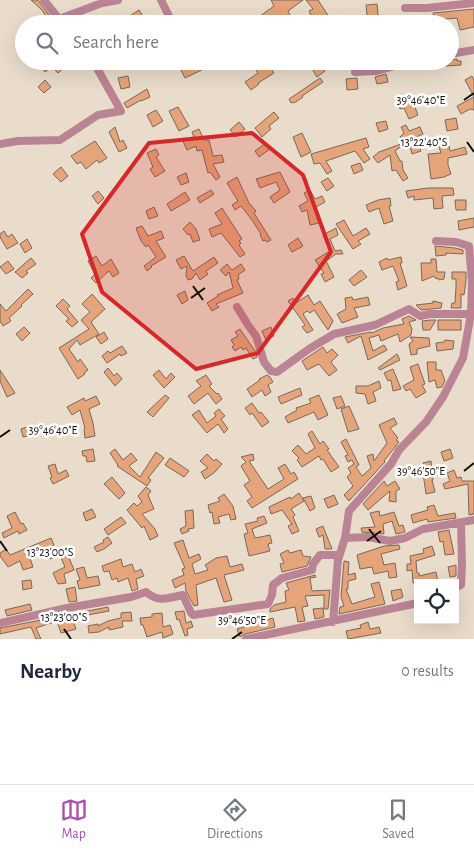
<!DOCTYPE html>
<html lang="en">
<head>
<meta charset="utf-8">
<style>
	body { margin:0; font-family:"Alegreya Sans",sans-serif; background:#f6f6f7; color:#1f2937 }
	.controls { position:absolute; right:15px; bottom:15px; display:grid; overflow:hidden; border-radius:0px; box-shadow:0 5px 20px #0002 }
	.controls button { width:45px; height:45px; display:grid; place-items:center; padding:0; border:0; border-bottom:1px solid #e0e1e3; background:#fff; color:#1f2937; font:25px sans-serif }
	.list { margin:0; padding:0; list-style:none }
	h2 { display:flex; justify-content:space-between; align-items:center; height:65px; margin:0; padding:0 20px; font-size:21px }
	h2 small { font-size:16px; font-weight:400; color:#747a83 }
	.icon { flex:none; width:28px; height:28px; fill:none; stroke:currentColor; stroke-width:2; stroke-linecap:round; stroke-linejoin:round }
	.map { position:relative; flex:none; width:474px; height:639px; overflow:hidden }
	.search { position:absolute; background:#fff; box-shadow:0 5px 20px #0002; left:15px; right:15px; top:15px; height:55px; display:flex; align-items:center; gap:12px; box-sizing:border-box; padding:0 18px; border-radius:28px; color:#747a83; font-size:19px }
	.sheet { height:145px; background:#fff }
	nav { display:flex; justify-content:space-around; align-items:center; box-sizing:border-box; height:70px; border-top:1px solid #e0e1e3; background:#fff; font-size:14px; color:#747a83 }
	nav a { display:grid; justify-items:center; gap:2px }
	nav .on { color:#ac4bb3 }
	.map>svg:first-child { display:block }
</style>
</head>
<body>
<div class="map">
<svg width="474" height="639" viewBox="0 0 474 639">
	<rect width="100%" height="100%" fill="#e9dccb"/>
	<!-- building -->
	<path fill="#e5a479" stroke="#79685d" d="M31,0h7l18,24h-5l-9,-14z
		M271,0h32l-15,11 4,8 -11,5h-32l25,-18z
		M306,0h12l11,17 -5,3 3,4h-12l-6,-13 4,-2z
		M377,4l2,20h-11l-2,-19z
		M474,9v18l-14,3 -3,-12 -23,2 -1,-7z
		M139,10l5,8 -11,6 -5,-7z
		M457,59v2h4v4l-15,1v-5z
		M47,61h12l6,6 -7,6 -6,-6 -7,5 -3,-4 6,-6z
		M201,61h8l3,4 -27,13 -5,-10 11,-5 2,3z
		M250,61h16l8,12 -16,10 1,1 -8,6 -6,-8 13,-9z
		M360,61h21v3l-20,2z
		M319,64l6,7 -8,6 -5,-8z
		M386,74l2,8 -11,2 -2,-7z
		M128,76l2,11 -9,2 -3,-11z
		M472,76l2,4v30l-4,-1 -9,5 -4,-8 17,-9 -9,-17z
		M320,78l3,4 -21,14 1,1 -9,6 -1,-1 -2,1 -2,-4z
		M357,78l1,11 -11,1 -1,-11z
		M45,80l6,7 -7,6 -6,-6z
		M147,89l3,8 -9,4v-1l-14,8 -3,-5z
		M411,97l7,18 -9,4 -5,-11 -4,1 -2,-7z
		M178,107l11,19 -10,5 -10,-20z
		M156,110l7,11 -10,6 -6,-12z
		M274,112l5,6 -10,8 2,3 -9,8 -7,-9z
		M456,118l2,11 -11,2 -2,-11z
		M386,121l2,8 -9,3 -3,-9z
		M239,122l6,7 -9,8 -6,-7z
		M406,125l3,6 11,-4 3,7 -7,3 5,14 -9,3 -3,-11 -6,2 -3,-8 4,-4 -3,-6z
		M115,127l5,15 3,-2 4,8 -8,4 -10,-20z
		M199,129l5,11h5l4,16 9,-1 2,7 -11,2 7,13 -4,3 -6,-8 -2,1 -6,-23 -5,1 -1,-5 -9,4 -4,-9 11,-4 -2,-5z
		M302,133l9,19 -10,5 -8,-20z
		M442,137l3,10 4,-1 1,5 15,-4 2,7 -19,4v7l3,9 -7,3 -13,2 -3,-25 13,-1 -5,-15z
		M366,138l3,9 -6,2 7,10 -6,4 -9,-12 -29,10 6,10 -5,3 -7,-11 -6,1 -3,-10z
		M95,141l12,17 -8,5 -2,-3 -11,9 -5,-7 -4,2 -6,-8z
		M266,143l4,6 -11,8 -4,-6z
		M401,144l1,2 -7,5 5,10h2l1,9 5,8 -5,3 -7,-11 -4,1 -2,-16 -12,8 -5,-6 6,-5z
		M156,149l3,6 -3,2 9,14 -10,6 -5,-8 3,-2 -6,-14z
		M360,163l3,7 -9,4 -3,-8z
		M61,167l7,9 -7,6 -8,-8z
		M280,172l10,20 -16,11 -4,-6 10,-7 -4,-8 -16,6 -4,-9z
		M186,173l3,9 -8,3 -4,-8z
		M237,177l12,26 7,8 -2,2 17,27 -4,2 -2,-2 -2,1 -3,-6 1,-1 -9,-14 -11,-14 -6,4 -3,-5 6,-4 -11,-18z
		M328,178l6,8 -7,5 -6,-9z
		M428,188h25l1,7 -12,1 1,12 -9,1 -1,-11 -19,2v-4l-6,2 -2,-7z
		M211,190l3,4 -14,9 -3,-5z
		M310,190l5,9 7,-3 3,6 -9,5 3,16 -9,2 -3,-15 -5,2 -3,-6 9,-5 -4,-8z
		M98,191l6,7 -6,6 -6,-8z
		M185,192l5,8 -19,11 -4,-7z
		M390,198l1,8h-2l4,15 -9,3 -5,-16 -10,4 -3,-7 12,-5z
		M455,200h11v10h-10z
		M154,207l4,9 -9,3 -3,-8z
		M222,208l20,31 -3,2 2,2 -2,2 6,9 -5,3 -19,-24 -9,4 -3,-8 13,-5 -7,-11z
		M474,218v9l-15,3 -1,-9z
		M344,220l9,16 13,-8 4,6 -12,7 3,3 -8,5 -17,-25z
		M190,222l6,7 4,11 -7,2 -3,-8 -2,1 -5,-6z
		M142,226l6,10 13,-5 3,7 -8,3 10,16 -15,9 1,1 -5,4 -3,-5 12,-9 -8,-12 -2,2 -5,-6 -5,-13z
		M336,228l2,7 -8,4 5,12 6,-1 2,4h-7l-10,7 8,16 -9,5 -4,-8 3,-1 -9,-13 15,-9 -7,-16z
		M4,231l4,6 4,-3 6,9 -11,6 -7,-12v-3z
		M298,238l5,8 -11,6 -4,-7z
		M27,239l5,9 -7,5 -5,-9z
		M435,246l20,2 8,2v4l-17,-1v2l-10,1z
		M96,256l6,10 9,-7 8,14 -6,4 -4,-6 -13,12 -5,-5 4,-4 -7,-13z
		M184,256l9,15 21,-14 4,6 -12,8 2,3 -8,6 -4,-7 -4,6 -4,1 -2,-4 1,-10 -6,3 -5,-9z
		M401,257l1,6h-2l7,23 -9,4 -2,-8 3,-1 -6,-15 -11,4 -3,-8 8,-4 1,2z
		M31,258l5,6 -10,7 2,2 -6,5 -7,-6z
		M431,259h5l1,13h8l-1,7 -5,1 -1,-2 -2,1 -2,-3 -12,5 -1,-18h10z
		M8,261l6,8 -8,5 -6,-7z
		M227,264l5,6 9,-6 4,6 -7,5 1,4 -2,1 6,13 -27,11 3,3 -7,4 -5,-8 11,-7 -1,-1 16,-7 -4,-16 -3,4 -6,-6z
		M361,270l6,7 -13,9 -5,-6z
		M452,272h14v9l-2,14 -3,-1v14h-10l1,-5h3l1,-17v-7h-4z
		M28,289l5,5 -12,11 1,1 -13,12 2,3 -8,5 -3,-5v-17l6,7z
		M185,291l3,9 -6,4 -5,-9z
		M92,294l13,15 -14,13 8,12 -19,11 -3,-5 -8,9 9,13 2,-3 8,11 -4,3 1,1 -7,5 -19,-31 30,-19 -8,-9 9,-8 -8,-8z
		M308,295l6,10 6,-4 13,20 -5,9 -14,-20 -4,3 -3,-2 -4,3 10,16 -6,3 -5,-6 3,-2 -17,-24 5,-3 3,5z
		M352,297l1,3 15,-3 2,8 -16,3 4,9 -16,6 -5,-9 9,-5 -1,-11z
		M63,299l7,7 -3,3 11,13 -6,5 -6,-6 3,-2 -13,-13z
		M433,301l9,2 -1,5 -20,2 -5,-5 17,-2z
		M409,316l7,4 -7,2 3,7 -1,6 -11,7 -2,-8 -17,7 -2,-6 -10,3 4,13 11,-6 3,5 -19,10 -7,-24 -13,7 -3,-6 26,-5 1,1 11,-5 21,-4 -2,-5z
		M431,320h5l-6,10h-7l-1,-9z
		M438,320h23v10h-23z
		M24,327l6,6 -8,8 -6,-7z
		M271,327l3,9 -8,4 -4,-9z
		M240,329l15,22 2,6 -4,2 -7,-11 -3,2 -2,-3 -6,4 -3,-4 2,-2 -3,-5 7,-4 -3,-4z
		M104,332l4,7 -7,5 -5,-7z
		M410,337l19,1 1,8 -13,3v5l-6,1 -2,-11 4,-3z
		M445,340l9,1 -1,8 -16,2 -1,-8 8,-1z
		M122,346l5,7 -6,3 -1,-2 -13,9 -5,-7 6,-5 2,2z
		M323,347l4,6 5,-4 6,6 -7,7 6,8 -8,6 -10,-12 -12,6 -5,-9z
		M397,354l3,6 -20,10 -2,-2z
		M427,362h9v8h5l4,11 -3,6 -5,1 -2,-8 -6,2z
		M418,364l7,20 -3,1 4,7 -10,6 -6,-9 -4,2 -3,-5 11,-6 -4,-13z
		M108,368l6,8 3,-3 5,6 -7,7 -11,-14z
		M393,369l8,20 -8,2 -2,-11 -3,1 -4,-8z
		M0,370l15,23 -8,4 -7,-16z
		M159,370l7,9 5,-6 4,4 -11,11 -11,-13z
		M206,375l6,9 -3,2 8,8 1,-1 4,6 -6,5 -8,-11 -14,11 -6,-8 13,-10 -5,-5z
		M267,375l3,2 3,5 -5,3 3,7 -6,4 -3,-6 -10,7 -5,-8 13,-9 -1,-1z
		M379,381l2,7 -8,4 3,9 -8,3 -3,-10 -9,-1v-7h12z
		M300,388l2,7 -21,9 -3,-7z
		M165,395l4,3 -16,19 -6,-5z
		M319,395l9,20 -10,5 -4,-8 -26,11 -3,-6 12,-7 -1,-2 15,-5 -2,-4z
		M96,396l4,8 -11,5 4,14 2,13 -10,2 -1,-9 1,-1 -5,-18 -8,5 -5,-8 17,-9 1,3z
		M341,396l4,10 -8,3 -4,-11z
		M252,403l7,10 2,-1 8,10 -7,5 -10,-14 -2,2 -5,-7z
		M349,406l10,23 -11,3 -7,-23z
		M219,409l6,7 -4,3 7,10 -4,4 -6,-9 -11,9 -15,-18 7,-5 8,13 9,-7 -2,-3z
		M394,418l3,6 -7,4 8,10 -2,2 3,2 -15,19 1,1 -36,39 -5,-6 9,-9 -6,-9 4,-4 -3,-5 6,-4 -2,-4 -4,2 -3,-6 3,-1 -7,-13 5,-3 13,26 -3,2 6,9 9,-8 -4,-12 6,-2 1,7 13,-18 -8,-18z
		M30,426l2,9 -9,2 -2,-8z
		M312,431l8,13 3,-3 6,8 -2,1 12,17 -8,5 -8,-13 -2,1 -2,-4 -17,11 -5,-7 2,-2 -7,-7 6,-6 8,9 9,-6 -7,-14z
		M93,449l2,12 -8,1 -1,-6h-3l-1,-5z
		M115,449l8,11 8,-7 6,7 -8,6 11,11 16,-25 8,6 -16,20 3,2 -4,6 -30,-20 1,-1 -8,-12z
		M450,449l3,9 -9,3 -3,-9z
		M207,454l7,7 2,-2 6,5 -7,8 -10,7 -4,-7 7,-4 -8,-7z
		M253,454l1,6 -5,1 19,28 16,-10 -6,-11 7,-4 6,10 3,-2 4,7 -46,29 -5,-7 5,-4 -8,-12 6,-4 -9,-15 5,-4 -5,-5z
		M170,458l19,13 -5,6 -19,-12z
		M431,461l2,19h-1l3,12 -9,2 -3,-21h3l-3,-10z
		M55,464l3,10 8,-4 3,6 -16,8 -3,-6 2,-1 -4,-11z
		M454,470l3,8 4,-1 1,4h12v33l-5,1 -1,-31 -23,5 -2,-5 7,-3 -3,-8z
		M112,477l13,16 -6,6 -15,-15z
		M384,481l3,5 8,-5 5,8 -4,2v11l-7,-1 1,-10 -22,19 -5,-6z
		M146,487l5,4 -3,4 6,14 -12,5 13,15 3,7 -8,4 -6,-14 -2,2 -15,-18 7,-7 3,3 5,-4 -4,-6z
		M299,493l5,8 -13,8 4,6 -2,2 6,14 -7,3 -4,-8 4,-2 -10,-14 -11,4 -2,-7 21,-10 1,2z
		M224,494l9,12 3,13 -5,1 -2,-6 -11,3 2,6 -6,1 -2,-12 -2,1 -2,-8 12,-4 -2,-3z
		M334,495l4,9 -10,4 -4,-9z
		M311,496l4,12 -5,3 -7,-13z
		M434,505l4,11 17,-3 1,5 -28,4 -1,-3 -14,4 -2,-8 17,-5 -1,-3z
		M92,509l4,8 -10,4 -3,-8z
		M193,510l1,18 -6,1 1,2 -7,3 -2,-5 6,-3 -1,-15z
		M379,511l1,5 14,-4 5,14 4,-1 2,7 -9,2 -4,-13 -9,3 1,10 -22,-2 -1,-4 14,-1 -5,-14z
		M15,512l6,12 2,-1 4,7 -8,4 -1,-3 -14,7 -2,-5 10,-5 -5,-12z
		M264,516l3,7 -15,6 3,9 15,-3 2,8 -4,1 2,7 -21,5 -5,-22 4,-1 -3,-9 13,-3 -1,-3z
		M121,517l5,6 -18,12 -4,-6z
		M323,526l3,8 6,15h-7l-2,-14 -4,2 -3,-8z
		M449,530l5,24 -9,1 -2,-14 -3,1 -2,-10z
		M108,537l4,6 -8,6 -7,3 -3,-5 10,-5 -1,-2z
		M51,538l3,7 -3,1 5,10 -6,3 -6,-10 -15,6 4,12 -10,3 -3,-9 -12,6 -8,-11v-3l6,-4 4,6z
		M183,540l6,18 10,-4 2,5 -9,5 3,10 13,-4 -3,-5 11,-7 11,-2 3,11 12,-3 2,6 -20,5 8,25 -8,2 -8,-24 -20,7 2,20 -4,1 -8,-15 -1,-8 -10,5 -3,-8 12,-5 -2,-6 3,-1 -11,-25z
		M399,545l1,4 -19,5 3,11 11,-2 2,14 -8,1 -1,-7 -14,3 -2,-7 -12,2 -3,-14 27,-9z
		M432,546l3,9 -19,6 1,12h2v3l17,-4 2,11h-25l-1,-13 -5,1v-7h4l-1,-8 14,-3 -1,-4z
		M288,550l2,3 11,-3 2,6 8,1 -4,9 -25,6 -2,-8 4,-1 -4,-9z
		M68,555l6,15 -10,4 2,9 -8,1 -5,-11 12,-6 -4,-9z
		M121,559l2,8 9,-3 3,8 6,-3 3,7 -8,3 2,10 -6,2 -4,-13 -10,4 -1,-4 -5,2 -3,-9 -5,1 -2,-6z
		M344,561l5,1 -1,13 7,-2 1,6 -8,2v8h-2l6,15 23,-7 -4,-13 8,-2 6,22 -46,10 1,-7 4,-1 -3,-9z
		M456,565v11l-6,1 -2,-10z
		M84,567l3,11 11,-2 2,9 -21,4 -2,-8 3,-1 -4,-11z
		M315,575l1,2 -6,1 2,13 18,-1 -2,19h-4v-14l-19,1 3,10 -6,1 3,14 -7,1 -3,-15 -25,5v-3l4,-4 12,-3 -1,-11 4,-1 -3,-7z
		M31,580l1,8 -9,2 -1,-9z
		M75,587l2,14 -8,1 -3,-13z
		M401,589l2,8 -10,4 -2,-10z
		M30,604l2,6 -25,6 -2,-6z
		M108,607l1,4 -37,7 4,11 -15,4 -4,-12 -21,7 5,11h-5l-5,-12 -31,7v-6z
		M323,608l1,9 -9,2 -2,-10z
		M184,611l2,12 5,-2 2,6 -6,2 1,6 -3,1 -6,-17 -2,1 -2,-8z
		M131,612l1,9h-10l1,6 -14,3v-3l-10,5 -10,1 -1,-7 10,-2v2l10,-5 13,-3v-5z
		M162,613l1,14 7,-2 3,9 -10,4 -1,-6 -15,5 -4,-12h-2l-1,-7 12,-1v-3z
		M273,618l2,9 -30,7 -5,3 -3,-8z
		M368,622l2,7 9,-2 2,6 -33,6 -2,-8 15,-3 -1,-3z"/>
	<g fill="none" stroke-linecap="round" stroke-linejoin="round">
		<!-- minor -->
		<path stroke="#bb8494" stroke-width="8" d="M44,0l19,24
			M161,0l12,24
			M405,8h22l47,-5
			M59,19l43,-16 16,-3
			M450,54l24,-4
			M355,72l22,-1 35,-10
			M0,144l18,-3 42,-1 38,-25 23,-4 -28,-50
			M237,307l11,18 8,11 8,26 7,9 6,1 32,-23 25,-15 41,-9 34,-16 11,7 10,-2h44
			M345,538l23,-1 22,4 15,-3 18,-9 51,-9
			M455,588l6,-3 1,-20 -1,-42
			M333,622l5,-62 7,-22 4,-27 42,-47 8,-14 27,-28 17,-25 20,-39 8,-44 1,-32 -3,-36 -13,-4 -20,-1
			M0,623l67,-15 64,-11 15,-5c13,11 21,6 37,3l8,18 2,2 75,-11 4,-9 1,-10 9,-7 30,-8 1,-6 7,-9h19
			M246,639l172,-36"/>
	</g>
	<!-- marked area -->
	<path fill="#d62828" fill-opacity="0.2" stroke="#d62828" stroke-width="4" stroke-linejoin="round" d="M252,133l51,42 28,77 -73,101 -62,16 -94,-77 -20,-58 67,-91z"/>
	<!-- ticks -->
	<path fill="none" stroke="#120e09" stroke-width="2" d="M464,100l10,-7M467,142l7,10M193,286l10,14M191,298l14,-10M0,437l10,-7M464,471l10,-8M369,529l11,14M0,541l7,10M367,541l14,-10M64,629l7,10M232,639l10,-7"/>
	<g font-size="12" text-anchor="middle" fill="#120e09" stroke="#fff" stroke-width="5" stroke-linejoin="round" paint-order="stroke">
		<text x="421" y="104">39°46'40"E</text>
		<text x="424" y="146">13°22'40"S</text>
		<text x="53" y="434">39°46'40"E</text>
		<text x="421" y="475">39°46'50"E</text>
		<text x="50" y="556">13°23'00"S</text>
		<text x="64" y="621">13°23'00"S</text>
		<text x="242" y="624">39°46'50"E</text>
	</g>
</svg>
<div class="controls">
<button><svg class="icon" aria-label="locate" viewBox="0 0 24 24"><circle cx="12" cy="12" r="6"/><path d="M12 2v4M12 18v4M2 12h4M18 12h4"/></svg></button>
</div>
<div class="search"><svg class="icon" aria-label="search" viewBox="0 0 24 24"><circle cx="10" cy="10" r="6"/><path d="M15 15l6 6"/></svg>Search here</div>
</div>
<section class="sheet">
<h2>Nearby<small>0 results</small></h2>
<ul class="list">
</ul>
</section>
<nav>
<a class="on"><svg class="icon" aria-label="map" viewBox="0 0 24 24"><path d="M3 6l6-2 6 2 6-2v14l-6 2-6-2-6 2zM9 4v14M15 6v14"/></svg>Map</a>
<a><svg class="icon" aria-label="directions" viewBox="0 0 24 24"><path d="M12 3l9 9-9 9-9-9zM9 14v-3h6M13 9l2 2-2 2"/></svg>Directions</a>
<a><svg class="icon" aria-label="saved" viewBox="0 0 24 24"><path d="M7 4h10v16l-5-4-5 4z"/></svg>Saved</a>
</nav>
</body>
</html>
